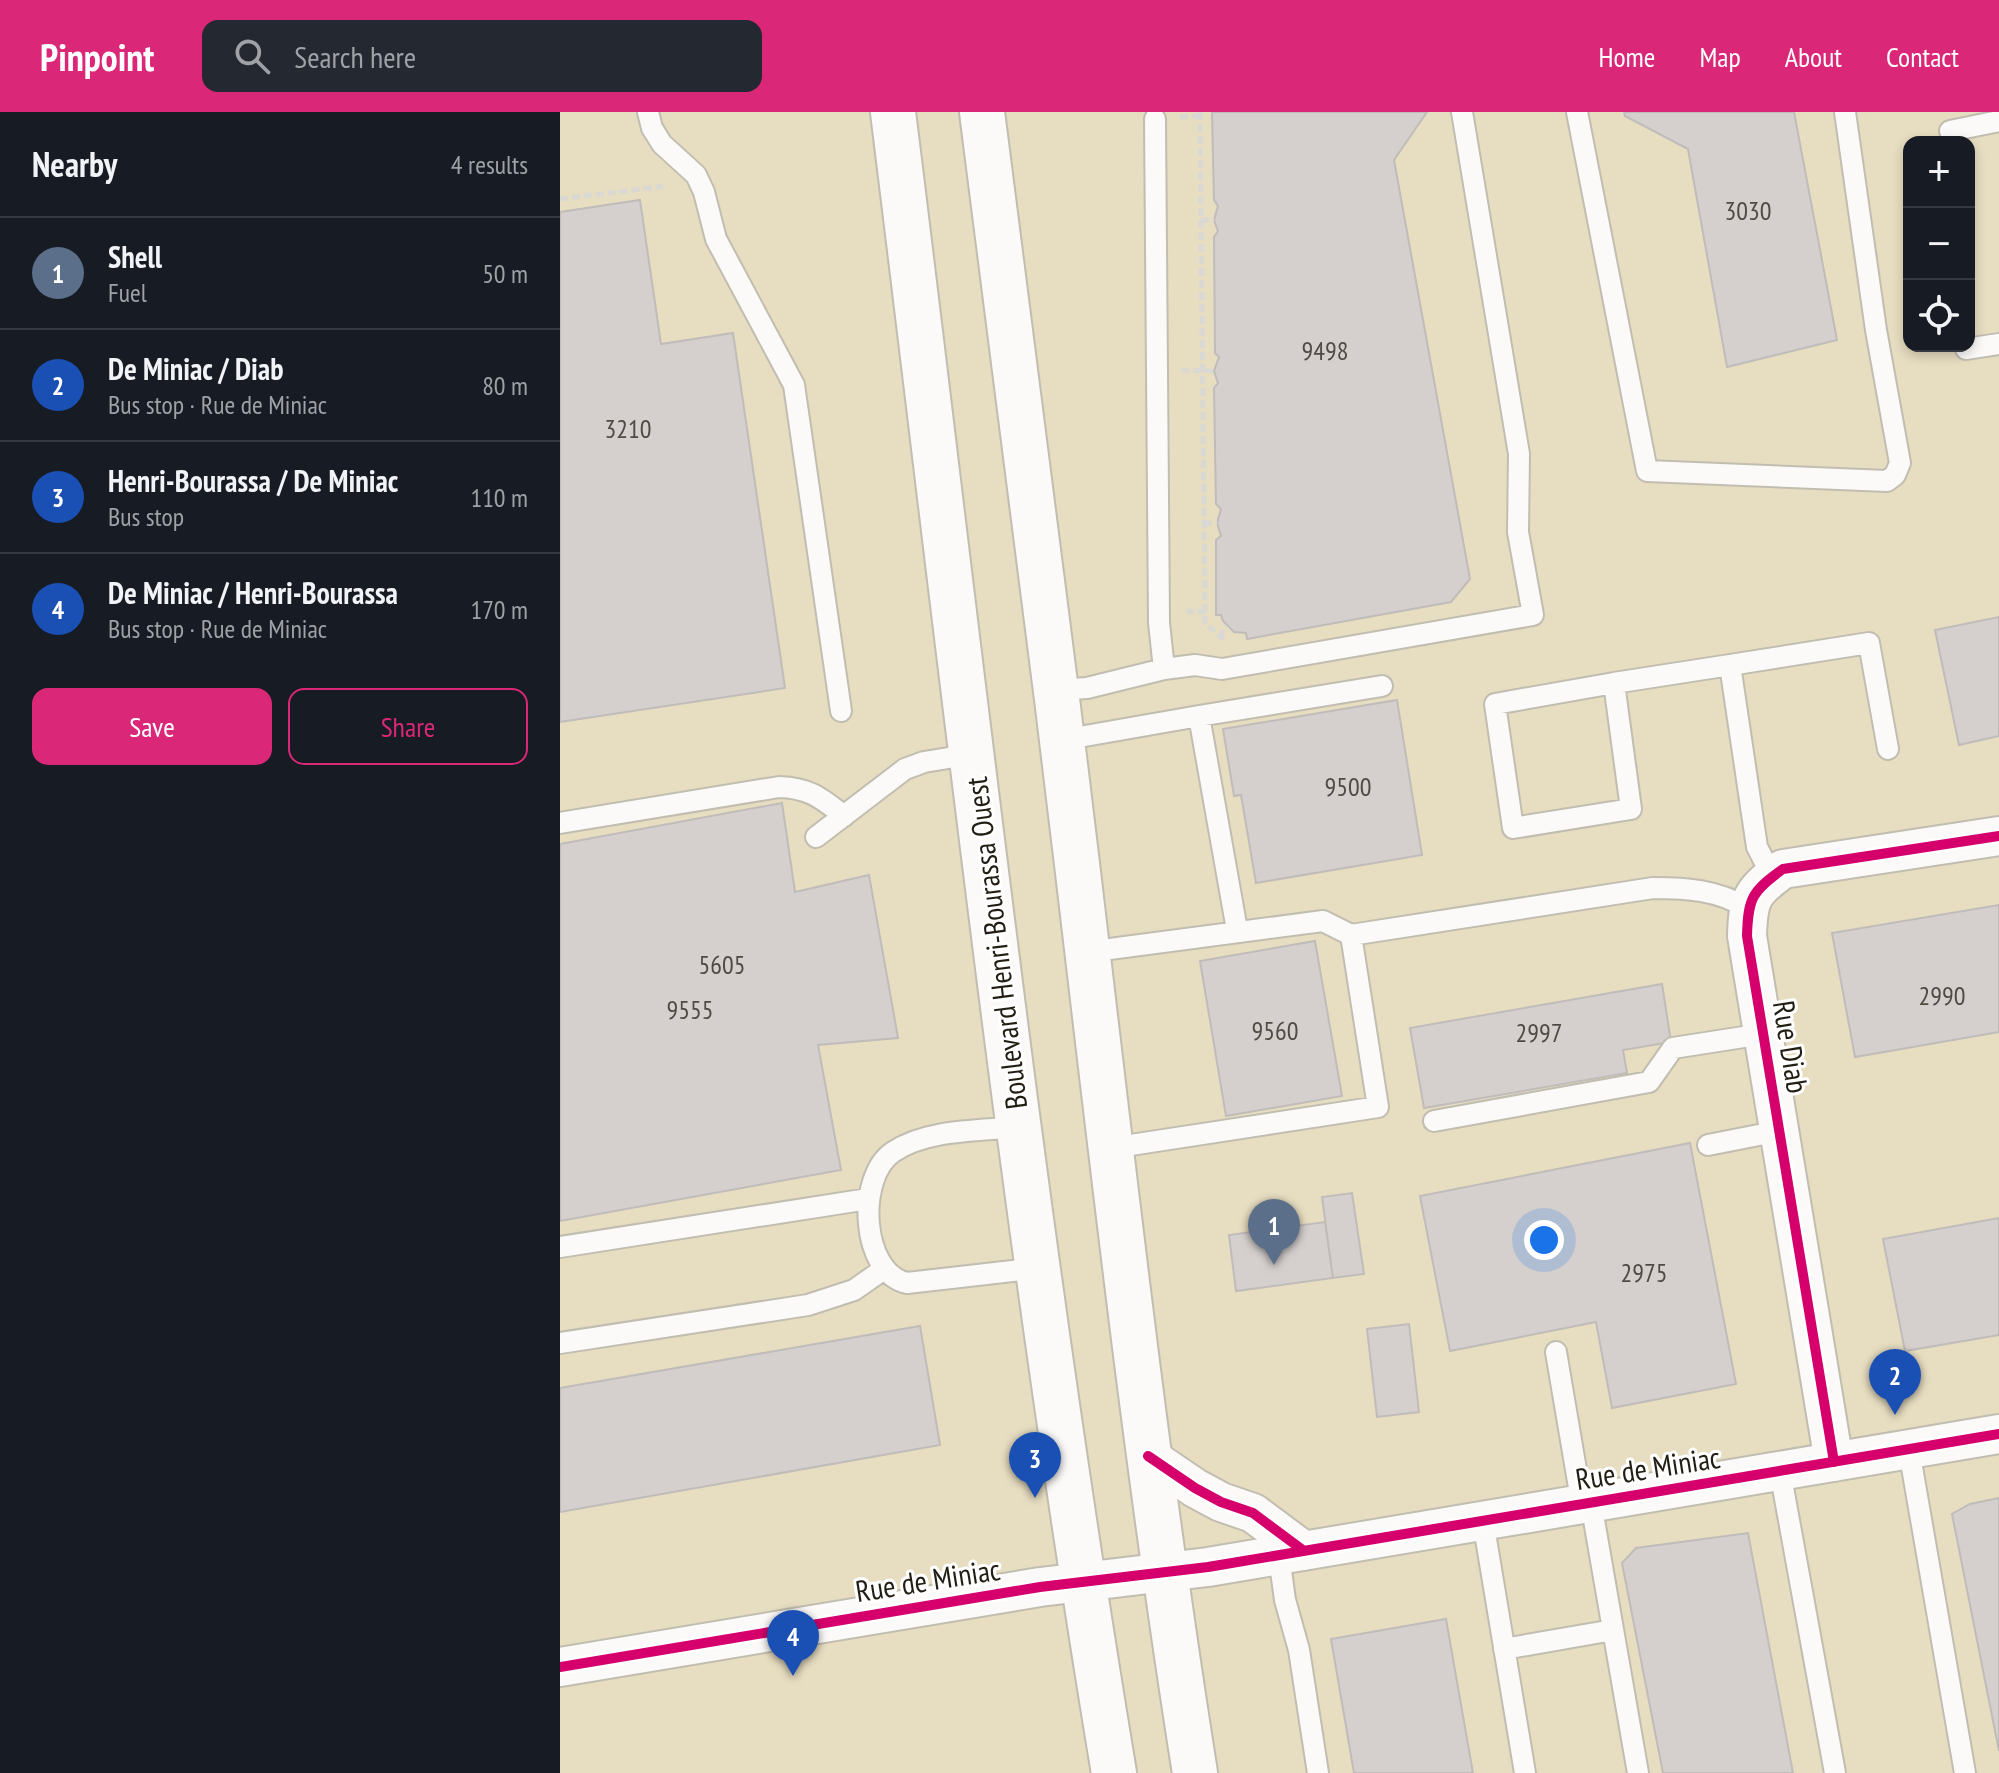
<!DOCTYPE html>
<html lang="en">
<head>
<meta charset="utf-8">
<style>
	body { margin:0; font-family:"PT Sans Narrow",sans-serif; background:#242831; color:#f1f3f6 }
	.controls { position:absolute; right:24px; top:24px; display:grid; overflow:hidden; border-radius:16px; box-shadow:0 4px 12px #0003 }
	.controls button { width:72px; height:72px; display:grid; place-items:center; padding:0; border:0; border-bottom:2px solid #363941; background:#171b24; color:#f1f3f6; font:40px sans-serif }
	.you { position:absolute; left:984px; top:1128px; width:28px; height:28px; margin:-20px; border:6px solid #fff; border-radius:50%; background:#1a73e8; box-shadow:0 0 0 12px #1a73e833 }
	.badge { display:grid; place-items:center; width:52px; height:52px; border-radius:50%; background:#db2777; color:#fff; font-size:26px; font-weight:700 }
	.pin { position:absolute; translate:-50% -66px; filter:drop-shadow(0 2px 4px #0008) }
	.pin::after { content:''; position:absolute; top:42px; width:28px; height:24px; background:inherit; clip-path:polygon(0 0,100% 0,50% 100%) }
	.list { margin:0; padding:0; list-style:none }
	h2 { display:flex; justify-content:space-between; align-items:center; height:104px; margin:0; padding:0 32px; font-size:34px }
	h2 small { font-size:26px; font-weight:400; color:#9ea1a6 }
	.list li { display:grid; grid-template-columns:52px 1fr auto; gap:24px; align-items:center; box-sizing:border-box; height:112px; padding:0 32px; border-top:2px solid #363941 }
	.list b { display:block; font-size:30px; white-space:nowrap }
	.list p { margin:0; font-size:26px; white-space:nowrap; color:#9ea1a6 }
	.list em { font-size:26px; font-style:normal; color:#9ea1a6 }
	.actions { display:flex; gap:16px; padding:24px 32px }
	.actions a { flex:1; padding:18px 0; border:2px solid #db2777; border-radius:16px; text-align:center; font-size:28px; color:#db2777 }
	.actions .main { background:#db2777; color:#fff }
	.icon { flex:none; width:44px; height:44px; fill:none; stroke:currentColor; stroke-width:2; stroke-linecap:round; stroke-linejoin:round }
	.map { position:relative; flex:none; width:1439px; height:1661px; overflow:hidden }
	header { display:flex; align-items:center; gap:48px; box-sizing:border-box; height:112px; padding:0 40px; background:#db2777; color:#fff }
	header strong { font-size:38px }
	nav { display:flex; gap:44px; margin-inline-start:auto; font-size:28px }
	.search { width:560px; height:72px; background:#242831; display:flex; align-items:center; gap:20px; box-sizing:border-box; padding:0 28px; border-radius:16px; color:#9ea1a6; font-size:30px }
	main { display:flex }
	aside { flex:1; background:#171b24 }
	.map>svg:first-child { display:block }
</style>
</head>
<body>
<header>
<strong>Pinpoint</strong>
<div class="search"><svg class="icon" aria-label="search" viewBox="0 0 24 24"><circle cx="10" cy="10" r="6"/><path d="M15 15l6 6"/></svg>Search here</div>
<nav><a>Home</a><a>Map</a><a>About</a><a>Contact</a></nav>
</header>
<main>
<aside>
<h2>Nearby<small>4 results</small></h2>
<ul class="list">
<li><span class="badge" style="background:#5c6f8a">1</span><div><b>Shell</b><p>Fuel</p></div><em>50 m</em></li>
<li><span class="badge" style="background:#1a4fb4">2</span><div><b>De Miniac / Diab</b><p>Bus stop · Rue de Miniac</p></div><em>80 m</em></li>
<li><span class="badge" style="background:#1a4fb4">3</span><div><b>Henri-Bourassa / De Miniac</b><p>Bus stop</p></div><em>110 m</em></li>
<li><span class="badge" style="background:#1a4fb4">4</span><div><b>De Miniac / Henri-Bourassa</b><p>Bus stop · Rue de Miniac</p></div><em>170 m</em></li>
</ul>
<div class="actions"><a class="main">Save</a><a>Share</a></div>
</aside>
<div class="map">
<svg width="1439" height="1661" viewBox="0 0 1439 1661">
	<rect width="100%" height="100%" fill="#e6e1d0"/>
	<!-- built -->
	<path fill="#e7ddc1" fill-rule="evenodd" d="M0,0h1439v1661h-1439zM1349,30h60v204h-60z"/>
	<!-- building -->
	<path fill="#d5d0ce" stroke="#c0bcb9" stroke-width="2" d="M652,0h215l-33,48 76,419 -19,23 -204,37 -1,-6 -12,-1 -11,-11 -2,-6h-5v-75l5,-4 -4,-13 4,-14 -5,-5 -2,-116 4,-5 -4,-12 5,-14 -4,-4 -1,-116 4,-6 -4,-11 4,-14 -4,-6z
		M1064,0h170l43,228 -110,27 -39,-218 -63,-33z
		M80,88l21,144 72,-11 52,355 -225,34v-510z
		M1439,505v119l-40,9 -24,-115z
		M837,588l25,155 -166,28 -15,-88 -7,1 -11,-67z
		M222,691l13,89 74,-17 29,163 -80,7 23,125 -281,51v-377z
		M1439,793v127l-144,25 -23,-124z
		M755,829l27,155 -116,20 -26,-155z
		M1102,872l9,58 -48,8 4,23 -203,35 -14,-80z
		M1130,1031l46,241 -124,24 -16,-86 -146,29 -30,-155z
		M792,1081l12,81 -31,4 -11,-81z
		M1439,1106v117l-94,16 -22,-112z
		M765,1110l8,56 -97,13 -7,-56z
		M849,1212l10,88 -42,5 -10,-88z
		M360,1214l20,119 -380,67v-124z
		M1439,1386v253l-47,-237 18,-10z
		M1188,1421l45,240h-130l-41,-210 14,-15z
		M886,1507l27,154h-119l-23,-134z"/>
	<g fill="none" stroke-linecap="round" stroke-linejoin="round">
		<!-- service casing -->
		<g stroke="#c1bdb0" stroke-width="24">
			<path id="service" d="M88,0l4,16 10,16 34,31 8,17 12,47 78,146 47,326
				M1017,0l70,359 240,10 8,-6 5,-12 -24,-133 -31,-218
				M1390,19l49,-10
				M1406,237l33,-5
				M1170,553l139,-22 19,106
				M604,557l31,-4 27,4 311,-54 -15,-83 1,-78 -57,-342
				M1054,571l17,126 -118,19 -18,-124z
				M1054,571l116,-18 27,182 15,29
				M496,578l31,-2 77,-19 -5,-46 -4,-504
				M639,604l183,-30
				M502,628l137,-24 38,214
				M0,711l219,-36c31,1 42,11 65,29
				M256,725l89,-68 19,-7 49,-8
				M527,840l236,-31 28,14 302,-47c34,0 65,2 94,20
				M874,1009l215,-39 24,-34 90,-14
				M459,1015c-40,4 -92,2 -126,25 -37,25 -32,121 14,131l132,-15
				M1148,1033l71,-14
				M551,1036l267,-41 -27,-172
				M0,1135l308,-48
				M0,1231l248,-38 46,-15 30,-21
				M996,1240l26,153
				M1349,1338l56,323
				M1220,1359l55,302
				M1031,1391l47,270
				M923,1409l42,252
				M718,1437l7,51 14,50 19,123
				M944,1537l109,-19"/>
		</g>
		<!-- minor casing -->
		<g stroke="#c1bdb0" stroke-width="42">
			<path id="minor" d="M588,1344l47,32 26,14 32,11 51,38
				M1274,1350l-87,-526c1,-38 5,-45 36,-67l216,-33
				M0,1555l480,-80 168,-20 791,-133"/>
		</g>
		<!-- primary casing -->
		<g stroke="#c1bdb0" stroke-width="48">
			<path id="primary" d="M333,0c69,554 129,1110 221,1661
				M422,0c33,250 65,501 95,752 36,303 70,607 118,909"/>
		</g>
		<!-- path -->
		<path stroke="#d9d8d3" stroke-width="5" stroke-dasharray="8 4" stroke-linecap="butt" d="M640,0l5,511 21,19
			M620,5l20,-1
			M0,87l106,-13
			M641,108h13
			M621,258l33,1
			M644,411h13
			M626,499l19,1
			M659,525l8,-11"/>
		<!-- service -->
		<use href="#service" stroke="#fbfaf8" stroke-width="20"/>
		<!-- minor -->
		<use href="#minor" stroke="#fbfaf8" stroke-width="38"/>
		<!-- primary -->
		<use href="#primary" stroke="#fbfaf8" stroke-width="44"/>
		<!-- cycleway casing -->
		<g stroke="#fff" stroke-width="15">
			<path id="cycleway" d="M588,1344l47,32 26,14 32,11 51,38
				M1274,1350l-87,-526c1,-38 5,-45 36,-67l216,-33
				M0,1555l480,-80 168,-20 791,-133"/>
		</g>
		<!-- cycleway -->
		<use href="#cycleway" stroke="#d6006c" stroke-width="10"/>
	</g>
	<g text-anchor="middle" stroke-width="6" stroke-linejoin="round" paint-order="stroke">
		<!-- number labels -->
		<g font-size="26" fill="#4f4a42">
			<text x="1188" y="108">3030</text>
			<text x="765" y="248">9498</text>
			<text x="68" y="326">3210</text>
			<text x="788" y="684">9500</text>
			<text x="162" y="862">5605</text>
			<text x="1382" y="893">2990</text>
			<text x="130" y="907">9555</text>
			<text x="715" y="928">9560</text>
			<text x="979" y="930">2997</text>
			<text x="1084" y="1170">2975</text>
		</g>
		<!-- street labels -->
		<g font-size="30" fill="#221e13" stroke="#fff">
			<text transform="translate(437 831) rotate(-97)" y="10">Boulevard Henri-Bourassa Ouest</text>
			<text transform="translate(1230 935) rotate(81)" y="10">Rue Diab</text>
			<text transform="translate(1088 1357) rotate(-9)" y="10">Rue de Miniac</text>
			<text transform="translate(368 1469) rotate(-9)" y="10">Rue de Miniac</text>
		</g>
	</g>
</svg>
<div class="controls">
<button>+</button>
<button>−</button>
<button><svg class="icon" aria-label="locate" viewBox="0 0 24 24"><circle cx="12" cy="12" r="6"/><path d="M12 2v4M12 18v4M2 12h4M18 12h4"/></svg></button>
</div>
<div class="you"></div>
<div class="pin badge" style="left:714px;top:1153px;background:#5c6f8a">1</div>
<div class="pin badge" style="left:1335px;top:1303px;background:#1a4fb4">2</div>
<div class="pin badge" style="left:475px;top:1386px;background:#1a4fb4">3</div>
<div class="pin badge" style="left:233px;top:1564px;background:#1a4fb4">4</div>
</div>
</main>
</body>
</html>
